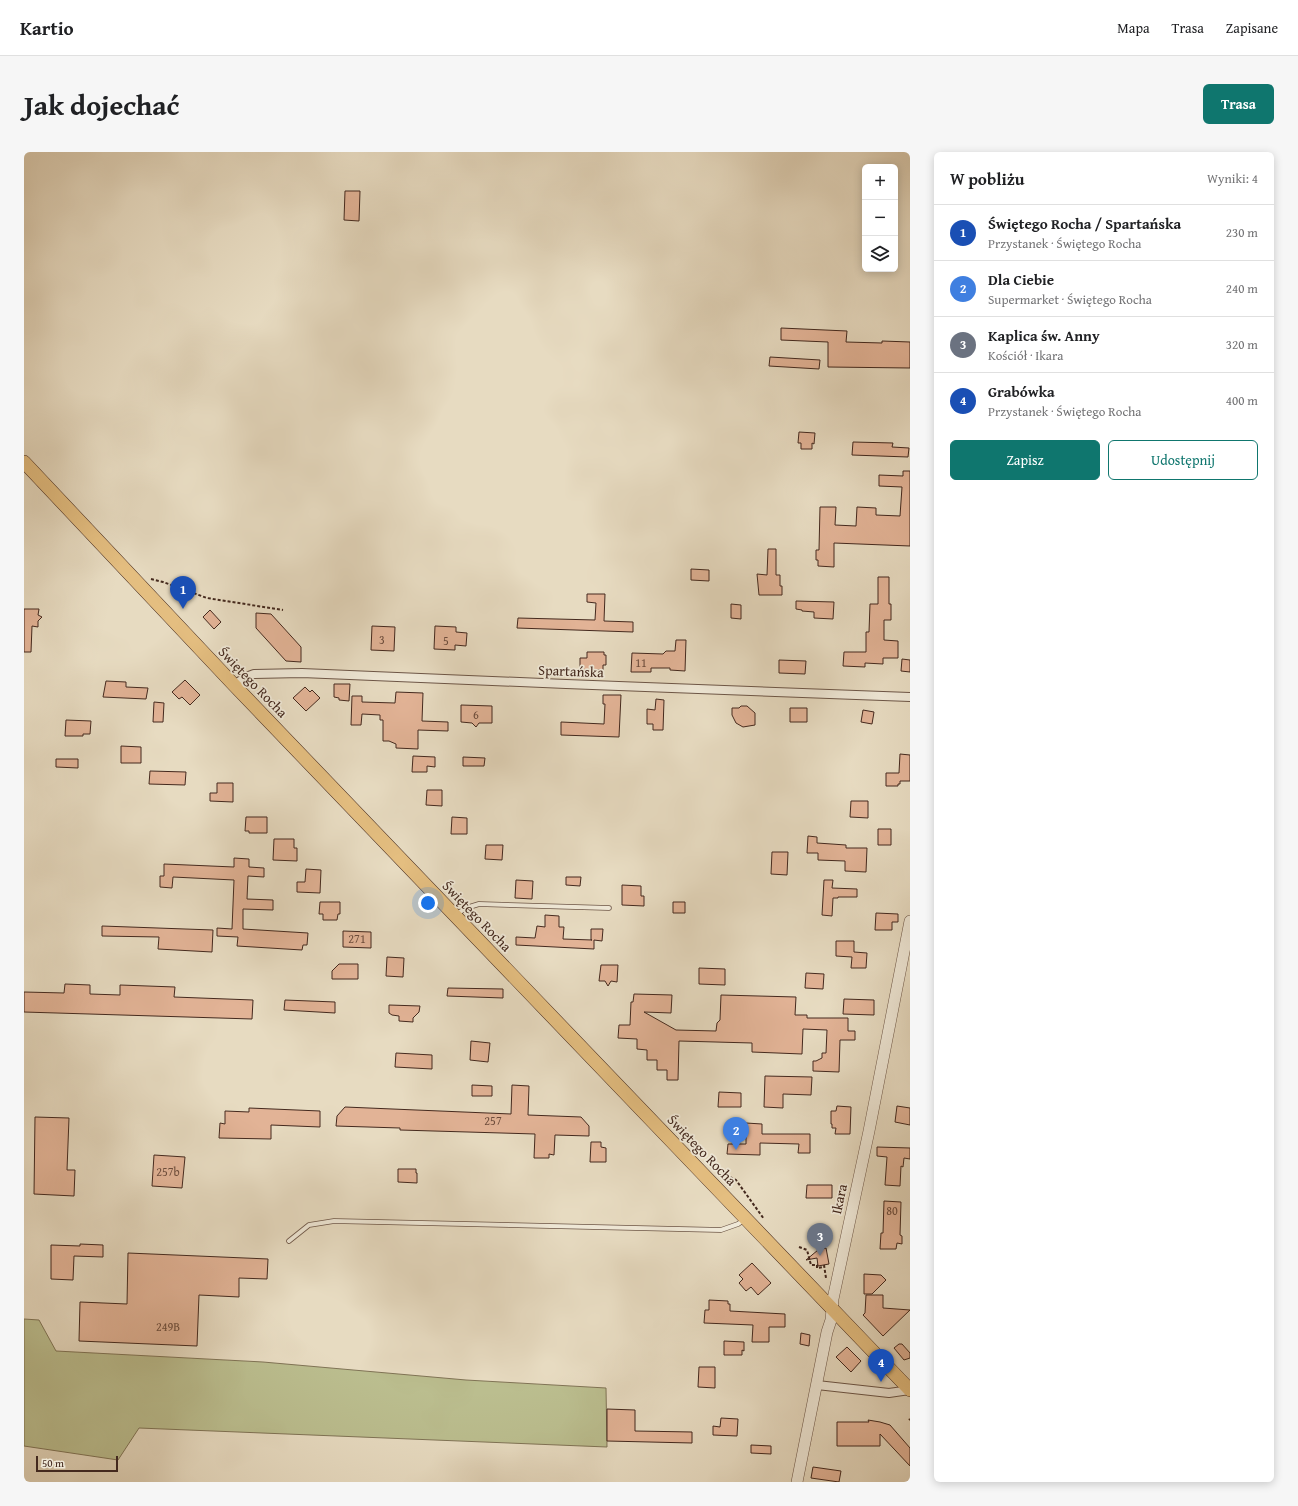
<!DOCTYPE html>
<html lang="pl">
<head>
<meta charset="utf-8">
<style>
	body { margin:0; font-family:"Gentium Book Plus",serif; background:#f6f6f6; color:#202124 }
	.controls { position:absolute; right:12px; top:12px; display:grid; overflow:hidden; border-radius:6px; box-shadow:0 2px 10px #0003 }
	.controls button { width:36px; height:36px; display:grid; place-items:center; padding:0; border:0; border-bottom:1px solid #e0e0e0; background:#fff; color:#202124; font:20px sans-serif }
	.scale { position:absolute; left:12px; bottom:10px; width:82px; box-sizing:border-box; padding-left:4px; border:2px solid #44291e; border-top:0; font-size:11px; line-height:14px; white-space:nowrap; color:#44291e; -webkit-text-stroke:3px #efe8d7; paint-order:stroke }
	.you { position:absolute; left:404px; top:751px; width:14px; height:14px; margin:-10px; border:3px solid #fff; border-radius:50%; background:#1a73e8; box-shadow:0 0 0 6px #1a73e833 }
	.badge { display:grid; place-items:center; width:26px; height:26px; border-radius:50%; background:#0f766e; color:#fff; font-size:13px; font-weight:700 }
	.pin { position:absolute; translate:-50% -33px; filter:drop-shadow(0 1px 2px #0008) }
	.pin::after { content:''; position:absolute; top:21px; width:14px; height:12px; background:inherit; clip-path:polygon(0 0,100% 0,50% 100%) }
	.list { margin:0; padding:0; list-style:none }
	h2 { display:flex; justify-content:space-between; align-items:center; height:52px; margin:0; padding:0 16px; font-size:17px }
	h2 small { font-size:13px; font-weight:400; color:#757577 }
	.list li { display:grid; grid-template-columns:26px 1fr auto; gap:12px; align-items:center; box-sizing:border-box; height:56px; padding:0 16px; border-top:1px solid #e0e0e0 }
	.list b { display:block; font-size:15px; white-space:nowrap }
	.list p { margin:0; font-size:13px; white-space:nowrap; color:#757577 }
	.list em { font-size:13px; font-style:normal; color:#757577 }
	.actions { display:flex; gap:8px; padding:12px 16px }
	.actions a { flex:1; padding:9px 0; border:1px solid #0f766e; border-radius:6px; text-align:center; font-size:14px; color:#0f766e }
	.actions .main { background:#0f766e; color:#fff }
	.icon { flex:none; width:22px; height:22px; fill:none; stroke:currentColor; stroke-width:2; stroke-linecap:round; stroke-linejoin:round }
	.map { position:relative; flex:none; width:886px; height:1330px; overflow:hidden; border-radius:6px }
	header { display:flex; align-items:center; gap:24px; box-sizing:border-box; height:56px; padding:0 20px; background:#fff; border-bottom:1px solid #e0e0e0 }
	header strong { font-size:19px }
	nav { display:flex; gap:22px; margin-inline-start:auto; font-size:14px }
	.intro { display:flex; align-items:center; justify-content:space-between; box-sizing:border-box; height:96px; padding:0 24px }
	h1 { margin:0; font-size:28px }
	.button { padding:10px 18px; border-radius:6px; background:#0f766e; color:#fff; font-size:14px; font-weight:700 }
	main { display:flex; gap:24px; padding:0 24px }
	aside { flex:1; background:#fff; border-radius:6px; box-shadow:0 2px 10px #0003 }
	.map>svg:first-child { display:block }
</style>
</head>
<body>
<header>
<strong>Kartio</strong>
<nav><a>Mapa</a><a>Trasa</a><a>Zapisane</a></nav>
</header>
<div class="intro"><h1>Jak dojechać</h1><a class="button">Trasa</a></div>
<main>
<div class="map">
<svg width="886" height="1330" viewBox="0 0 886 1330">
	<rect width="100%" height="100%" fill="#e7dbc1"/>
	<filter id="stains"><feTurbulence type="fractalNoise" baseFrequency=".005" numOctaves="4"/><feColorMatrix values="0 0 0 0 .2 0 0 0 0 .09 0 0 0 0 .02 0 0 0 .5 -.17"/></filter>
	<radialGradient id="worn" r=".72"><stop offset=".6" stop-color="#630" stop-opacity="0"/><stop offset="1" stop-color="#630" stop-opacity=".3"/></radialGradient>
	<!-- green -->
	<path fill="#bbbe8f" stroke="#807456" d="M0,1167l15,1 17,31 207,11 203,18 140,8 1,59 -468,-19 -21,32 -94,-14z"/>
	<!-- building -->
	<path fill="#e2b396" stroke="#44291e" d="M321,39h15l-1,30 -15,-1z
		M757,176l66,3 -1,11 36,1v-2l28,1v26l-82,-1v-25l-47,-2z
		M746,205l50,3 -1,9 -50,-3z
		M775,280l16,1 -1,11 -2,-1v6h-11v-6h-3z
		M829,290l40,1 -1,4 17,1 -1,9 -56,-2z
		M879,319h7v75l-76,-3v24l-16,-1v-6h-2v-10h3l1,-43h16l-1,18 21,1 1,-19 19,1v7l24,1 2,-29 -23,-1v-11l24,1z
		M744,397h8v26h4v11h2v9h-23l-2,-21 10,1z
		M667,417l18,1v11l-18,-1z
		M854,425h11v27h2v16h-7v20l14,1v17h-15v6l-18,-1v4l-22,-1 1,-14h22v-20h3l1,-28h8z
		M563,442h18l-1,27 29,1v10l-116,-4 1,-10 77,2 1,-17 -9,-1z
		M772,449l38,1 -1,17 -19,-1v-6l-12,-1v-1l-6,-1z
		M707,452l10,1v14l-10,-1z
		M0,457h15l-1,6 4,2 -4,4v6l-6,-1 -1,26h-7z
		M186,458l11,12 -7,7 -11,-12z
		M232,461l15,1 30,33v15l-15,-1 -30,-33z
		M348,474l23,1 -1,24 -23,-1z
		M411,474l21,1v5l11,1 -1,13 -11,-1v5l-21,-1z
		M652,488h10l-1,31 -15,-1v-2h-19v4h-20l1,-19 31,1 3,-3h9z
		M563,500h17v3h2v10h-3v5h-23v-12h7z
		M878,507l8,1v12l-9,-1z
		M755,508l27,1 -1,13 -26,-1z
		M161,528l15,15 -10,10 -8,-8 -3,2 -7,-7z
		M82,529l20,1v5l22,1 -2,11 -43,-2z
		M310,532h16l-1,17 -10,-1v-2l-5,-1z
		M281,535l5,5 2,-2 8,8 -14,13 -13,-13z
		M372,540l27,1 -1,28 26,1v9l-30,-1v19l-22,-1v-4l-7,-3h-6v-21h-3v-5l-18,-1 -1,11h-10l1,-29h10v6l33,1z
		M579,543h18l-2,42 -58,-2v-13l43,2 1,-20h-2z
		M632,547l8,1 -1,30h-10v-6h-6v-15l8,1z
		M130,550l10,1 -1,19h-10z
		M437,553l31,1v17h-13l-3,4 -4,-4 -11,-1z
		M717,554h6l8,7v12l-12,2 -7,-4 -4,-8v-7h7z
		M766,556h17v14h-17z
		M839,558l11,2 -2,12 -11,-2z
		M42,568l25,1 -1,13h-7v2h-18z
		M97,594l20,1v16h-20z
		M876,602l10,1v26h-10v3h-2v2h-12v-13h13z
		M389,604l22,1v10l-8,-1v6h-15z
		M439,605l22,1 -1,8h-21z
		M32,607h22v9l-22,-1z
		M126,619l36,1 -1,13 -36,-1z
		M193,631h16v19l-23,-1v-8h7z
		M403,638h15v16l-16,-1z
		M827,649h17v17l-18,-1z
		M222,665h21v16h-18v-2h-4z
		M428,665l15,1v16h-16z
		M854,677h13v16h-13z
		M784,684l9,1v6l29,2v3h21l-1,24 -21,-1v-10l-27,-1v-7h-11z
		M250,687h20v9h3v13l-24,-1z
		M462,693h17l-1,15 -17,-1z
		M748,700h16l-1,23 -16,-1z
		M210,706l15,1v8l15,1v9l-16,-1 -1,23 26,1v10l-30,-1v20l65,4 -1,12h-4l-1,5 -65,-4 1,-9 -21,-1v-8l15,1 2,-49 -61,-3 -1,11 -12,-1v-11h4v-12l70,3z
		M282,717l15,1 -1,23 -23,-1v-10h8z
		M542,725h15l-1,9 -14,-1z
		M492,728l17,1 -1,18 -17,-1z
		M800,728h9l-1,8 25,1v8h-19v1h-5l-1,18 -10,-1z
		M598,733l19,1v10h3v10l-22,-1z
		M296,750h20v12h-2l-1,6h-14v-6h-4z
		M649,750h12v11h-12z
		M852,761l22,1v8h-6v8h-17z
		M521,763l14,1v11h5l-1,12 29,1h-1v-11h12l-1,12 -8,-1v9l-78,-4v-8l19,1 2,-12 8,1z
		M78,774l111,4 -1,22 -54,-3 1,-12 -57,-1z
		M319,779l28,1v16l-28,-1z
		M812,789h18v11l13,1 -1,15h-15l1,-11 -16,-1z
		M363,805l17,1 -1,19 -17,-1z
		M315,812h19v15h-26v-8z
		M577,813h17l-1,17 -6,-1 -3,5 -3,-5h-6z
		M675,816l26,1v16l-26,-1z
		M782,821l18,1 -1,15 -18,-1z
		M41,832l25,1v9l30,1v-10l55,2 -1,10 79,3 -1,19 -228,-7v-20l40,1z
		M424,836l55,1v9l-56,-2z
		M610,842l38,1 -1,18 -27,-1 32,18 40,1 1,-8 3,-3 1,-25 75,2 -1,18h12v3h41v13h7v9h-15l-1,32 -26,-1v-10h3l6,-3v-5h4l1,-23 -24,-1 -1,25 -50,-2v-9l-73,-2 -1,39h-11v-10h-10v-10h-10v-10l-10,-1v-10l-19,-1 1,-13h11l1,-23h2z
		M820,847l30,1v15l-31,-1z
		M261,848l50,2v11l-51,-3z
		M365,853l31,1 -1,6 -6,6v4l-14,-1v-5l-7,-1 -3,-2z
		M447,889l19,2 -2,19 -18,-2z
		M372,901l36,2v14l-37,-2z
		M741,924l47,1 -1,18 -28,-1v14l-19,-1z
		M448,933l20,1v10h-20z
		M488,933l17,1 -1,29 53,2 8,9v10l-34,-1 -1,20 -5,-1v4h-15l1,-24 -135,-4v-2l-64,-2 1,-10 8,-9 166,7z
		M695,940l22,1v14h-23z
		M813,954l14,1 -1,27h-15l1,-6h-4v-4h-1v-13h5z
		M873,954l13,2v17l-15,-3z
		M225,956l71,3v16l-49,-2v14l-52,-1 1,-15 5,1v-13l24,1z
		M11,965l34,1 -2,52h8l-1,26 -40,-2z
		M722,971l16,1v10h48v19h-12l1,-9 -39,-1v12l-33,-1 1,-10h18z
		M567,990h10v5l5,1v14h-16z
		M853,995l33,1v11l-6,-1 -1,9 -2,-1 -1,20 -15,-1 2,-28 -10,-1z
		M130,1003l31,2 -3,31 -30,-2z
		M374,1017h18v4h1v10l-19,-1z
		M783,1033h25v13h-26z
		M860,1049l17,1 -1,33 2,1v8l-5,-1 -1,6h-16l1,-16h2z
		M56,1092l23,1v12l-29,-1 -1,24 -22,-1v-34l29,1z
		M802,1096l3,16 -11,2 -1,-8 -11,2 12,-10z
		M104,1101l140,6 -1,20 -28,-1v19l-40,-2 -2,51 -118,-5 1,-39 47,2z
		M728,1111l19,20 -13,12 -7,-8 -5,4 -7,-8 4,-4 -4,-4z
		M840,1122l17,1 5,5 -14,14h-8z
		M842,1143h17v13l27,2 -27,26 -20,-21 2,-2z
		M685,1148l19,1v3h2v7l55,3v13h-16v15h-17l1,-17 -49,-2 1,-13h4z
		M777,1181l9,2 -1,11 -9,-2z
		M700,1189l20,1v9l-2,-1v5h-18z
		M875,1192h3l8,9v5l-6,2 -10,-12z
		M823,1195l14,14 -10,11 -15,-15z
		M675,1215h16v21l-17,-1z
		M583,1257l28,1v21l57,1v11l-85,-2z
		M697,1266l17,1 -1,17 -24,-1v-9l7,1z
		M844,1268l12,2 10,3 20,23v18l-30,-32v12h-43v-24h32z
		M727,1293l20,1v8l-20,-1z
		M789,1315l28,4 -2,11 -28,-4z"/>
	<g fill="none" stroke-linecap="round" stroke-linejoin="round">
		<!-- service casing -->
		<g stroke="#6d5647" stroke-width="5.5">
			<path id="service" d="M433,762l9,-6 13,-4 130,4
				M265,1089l20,-16 25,-4 387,9 17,-6 6,-4"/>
		</g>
		<!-- minor casing -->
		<g stroke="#6d5647" stroke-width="10">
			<path id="minor" d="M210,533l12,-8 8,-3 48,-1 264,11 344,13
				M793,1233l72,8 21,-3"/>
		</g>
		<!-- tertiary casing -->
		<g stroke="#6d5647" stroke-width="12">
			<path id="tertiary" d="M773,1330l30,-150 4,-12 2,-21 36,-168 41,-210"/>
		</g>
		<!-- primary casing -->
		<g stroke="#44291e" stroke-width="14">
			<path id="primary" d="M0,310l210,223 676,705"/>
		</g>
		<!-- path -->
		<path stroke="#44291e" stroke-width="2" stroke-dasharray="3 2" stroke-linecap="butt" d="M127,427l12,3 44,16 76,12
			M697,1021l15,7 28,39
			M775,1095l8,3 4,15h6v3l7,-1
			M800,1113l2,13
			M885,1268l1,-1"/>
		<!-- service -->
		<use href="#service" stroke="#efe8d7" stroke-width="4"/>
		<!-- minor -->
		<use href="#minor" stroke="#efe8d7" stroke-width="8"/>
		<!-- tertiary -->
		<use href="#tertiary" stroke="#efe8d7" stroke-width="11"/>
		<!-- primary -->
		<use href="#primary" stroke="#e4be80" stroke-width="13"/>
	</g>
	<g text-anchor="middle" stroke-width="3.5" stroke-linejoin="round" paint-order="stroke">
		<!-- number labels -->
		<g font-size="12" fill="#6c4c3c">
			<text x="358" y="492">3</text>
			<text x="422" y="493">5</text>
			<text x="617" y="515">11</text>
			<text x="452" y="567">6</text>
			<text x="333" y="791">271</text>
			<text x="469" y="973">257</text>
			<text x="144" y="1024">257b</text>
			<text x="868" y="1063">80</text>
			<text x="144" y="1179">249B</text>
		</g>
		<!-- street labels -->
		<g font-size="14" fill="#44291e" stroke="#efe8d7">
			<text transform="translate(547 519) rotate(2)" y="5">Spartańska</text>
			<text transform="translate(229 530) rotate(46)" y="5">Świętego Rocha</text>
			<text transform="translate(453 764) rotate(46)" y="5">Świętego Rocha</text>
			<text transform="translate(678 998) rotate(46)" y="5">Świętego Rocha</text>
			<text transform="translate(815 1047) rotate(-78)" y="5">Ikara</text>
		</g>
	</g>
	<rect width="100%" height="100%" filter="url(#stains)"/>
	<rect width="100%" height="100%" fill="url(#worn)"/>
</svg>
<div class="controls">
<button>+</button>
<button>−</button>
<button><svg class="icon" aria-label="layers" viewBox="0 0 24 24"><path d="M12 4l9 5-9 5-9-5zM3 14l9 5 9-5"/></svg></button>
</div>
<div class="scale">50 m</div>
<div class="you"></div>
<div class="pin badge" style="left:159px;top:457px;background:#1a4fb4">1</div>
<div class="pin badge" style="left:712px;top:998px;background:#3f7fe0">2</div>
<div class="pin badge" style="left:796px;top:1104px;background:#6b7280">3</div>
<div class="pin badge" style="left:857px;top:1230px;background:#1a4fb4">4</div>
</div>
<aside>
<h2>W pobliżu<small>Wyniki: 4</small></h2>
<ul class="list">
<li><span class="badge" style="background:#1a4fb4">1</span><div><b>Świętego Rocha / Spartańska</b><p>Przystanek · Świętego Rocha</p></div><em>230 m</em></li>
<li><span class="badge" style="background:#3f7fe0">2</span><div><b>Dla Ciebie</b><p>Supermarket · Świętego Rocha</p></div><em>240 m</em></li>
<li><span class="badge" style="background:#6b7280">3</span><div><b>Kaplica św. Anny</b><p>Kościół · Ikara</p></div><em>320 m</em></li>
<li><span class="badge" style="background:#1a4fb4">4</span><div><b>Grabówka</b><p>Przystanek · Świętego Rocha</p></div><em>400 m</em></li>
</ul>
<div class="actions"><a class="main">Zapisz</a><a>Udostępnij</a></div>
</aside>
</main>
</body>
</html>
